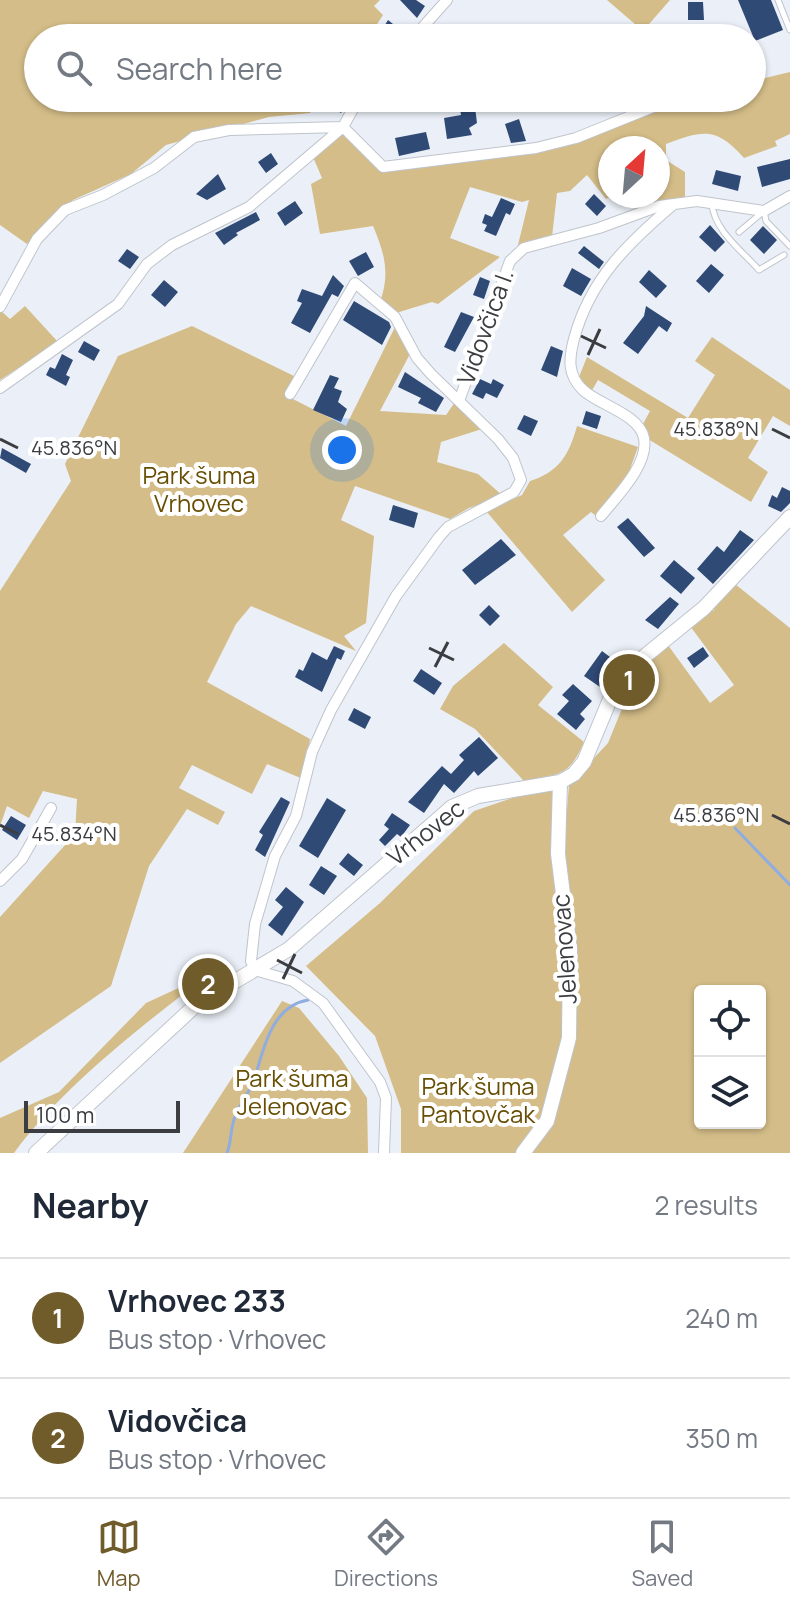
<!DOCTYPE html>
<html lang="en">
<head>
<meta charset="utf-8">
<style>
	body { margin:0; font-family:Manrope,sans-serif; background:#f2f2f3; color:#1f2937 }
	.controls { position:absolute; right:24px; bottom:24px; display:grid; overflow:hidden; border-radius:8px; box-shadow:0 2px 6px #0004 }
	.controls button { width:72px; height:72px; display:grid; place-items:center; padding:0; border:0; border-bottom:2px solid #e0e1e3; background:#fff; color:#1f2937; font:40px sans-serif }
	.compass { position:absolute; left:598px; top:136px; width:72px; height:72px; border-radius:50%; background:#fff; box-shadow:0 2px 6px #0004; rotate:26deg }
	.scale { position:absolute; left:24px; bottom:20px; width:156px; box-sizing:border-box; padding-left:8px; border:4px solid #3b3d40; border-top:0; font-size:22px; line-height:28px; white-space:nowrap; color:#3b3d40; -webkit-text-stroke:6px #fff; paint-order:stroke }
	.you { position:absolute; left:342px; top:450px; width:28px; height:28px; margin:-20px; border:6px solid #fff; border-radius:50%; background:#1a73e8; box-shadow:0 0 0 12px #1a73e833 }
	.badge { display:grid; place-items:center; width:52px; height:52px; border-radius:50%; background:#705c2b; color:#fff; font-size:26px; font-weight:700 }
	.pin { position:absolute; translate:-50% -50%; border:4px solid #fff; box-shadow:0 2px 8px #0006 }
	.list { margin:0; padding:0; list-style:none }
	h2 { display:flex; justify-content:space-between; align-items:center; height:104px; margin:0; padding:0 32px; font-size:34px }
	h2 small { font-size:26px; font-weight:400; color:#747a83 }
	.list li { display:grid; grid-template-columns:52px 1fr auto; gap:24px; align-items:center; box-sizing:border-box; height:120px; padding:0 32px; border-top:2px solid #e0e1e3 }
	.list b { display:block; font-size:30px; white-space:nowrap }
	.list p { margin:0; font-size:26px; white-space:nowrap; color:#747a83 }
	.list em { font-size:26px; font-style:normal; color:#747a83 }
	.icon { flex:none; width:44px; height:44px; fill:none; stroke:currentColor; stroke-width:2; stroke-linecap:round; stroke-linejoin:round }
	.map { position:relative; flex:none; width:790px; height:1153px; overflow:hidden }
	.search { position:absolute; background:#fff; box-shadow:0 2px 6px #0004; left:24px; right:24px; top:24px; height:88px; display:flex; align-items:center; gap:20px; box-sizing:border-box; padding:0 28px; border-radius:44px; color:#747a83; font-size:30px }
	.sheet { height:344px; background:#fff }
	nav { display:flex; justify-content:space-around; align-items:center; box-sizing:border-box; height:112px; border-top:2px solid #e0e1e3; background:#fff; font-size:22px; color:#747a83 }
	nav a { display:grid; justify-items:center; gap:4px }
	nav .on { color:#705c2b }
	.map>svg:first-child { display:block }
</style>
</head>
<body>
<div class="map">
<svg width="790" height="1153" viewBox="0 0 790 1153">
	<rect width="100%" height="100%" fill="#ebf0f8"/>
	<!-- green -->
	<path fill="#d4bd88" fill-rule="evenodd" d="M0,0h380l-6,6 9,9 -15,23h-330v60h284l-12,15 -41,4 -103,28 -35,29 -58,26 -46,44 -27,-19z
		M607,0h63l-27,31z
		M790,72v62l-15,7 2,5 -33,12c-28,-31 -40,-28 -78,-14v16l19,12v27l-28,4 1,-55h-48l2,48 -6,3 -19,-24 -17,16 -13,2 -5,44 -35,12 12,-49 -7,2 -52,-15 -20,51 50,19 -62,47 -6,-2 -36,11 -15,-14c9,-27 3,-47 -8,-73l-53,8 -9,-50 11,-6 -9,-21 30,-25 38,38 162,-20 119,-46 -2,-6h92v-17z
		M25,306l33,36 -58,38v-70l10,9z
		M396,325l15,27 -31,59 66,4 9,-13 27,27 -41,13 -4,20 41,12 25,22 -34,12 -19,11 -95,-33 -14,34 33,16 -8,87 -22,13 12,15 -105,-45 -15,18 -29,58 103,57 -7,40 -36,-15 -15,30 -60,-29 -13,23 46,24 -7,13 -31,-16 -38,57 -38,120 -111,77v-146l75,-83 2,-35 -34,-8 -14,27 -22,-12 -7,20v-235l71,-110 -6,-17 53,-108 74,-30 104,51 -11,18 61,31z
		M712,337l78,53v36l-17,-10 -25,42 20,14 -17,30 -103,-63 -5,-15 7,-13 -52,-31 -7,12 -12,-15 8,-20 101,61 27,-43 -20,-14z
		M577,426l61,21 -9,25 -33,44 -5,-4 -28,23 42,45 -33,32 -86,-101 36,-16 8,-14c29,-9 39,-26 47,-55z
		M735,584l55,44v525h-263l23,-32 24,-91 5,-47 -16,-126 6,-72 39,-42 31,-76 26,-26 45,62 24,-18 -44,-59 21,-17 3,2 -1,-4zM700,991h60v132h-60z
		M504,643l49,44 -15,18 46,37c-15,35 -25,32 -60,39l-49,-52 -35,-20 13,-23z
		M539,789l15,1 11,148 2,86 -21,88 -27,41h-118v-44l-26,-73 -69,-70 74,-63 94,-92z
		M211,973c-66,50 -148,113 -197,180h-14v-35l59,-26 87,-89z
		M282,1001l17,7 40,48 28,42 1,55h-185z"/>
	<g fill="none" stroke-linecap="round" stroke-linejoin="round">
		<!-- stream -->
		<path stroke="#8fade0" stroke-width="3" d="M735,828l55,57
			M227,1153c5,-12 3,-25 8,-36 5,-14 16,-26 20,-40 9,-30 17,-71 53,-77"/>
	</g>
	<!-- building -->
	<path fill="#304a76" d="M400,0h16l9,6 -8,12z
		M738,0h33l12,30 -28,11z
		M688,2h15l1,18h-16z
		M388,20l10,8 -5,10h-16z
		M319,98h25l4,3 -7,12z
		M475,107l2,16 -8,5 3,7 -25,4 -3,-21 17,-3 -1,-6z
		M519,119l7,22 -15,2 -6,-19z
		M426,132l4,17 -31,7 -4,-18z
		M271,153l7,11 -12,9 -8,-11z
		M790,159v20l-28,8 -5,-20z
		M716,170l25,6 -3,15 -26,-7z
		M218,174l8,15 -19,11 -11,-6z
		M594,194l12,12 -9,10 -12,-12z
		M501,198l14,6 -5,11 -4,-2 -10,23 -12,-5 3,-6 -5,-2 3,-9 7,3z
		M295,201l8,12 -18,13 -8,-13z
		M256,212l4,8 -24,13 2,2 -14,10 -9,-12z
		M710,225l15,17 -10,10 -16,-15z
		M763,226l14,14 -13,14 -14,-14z
		M584,246l20,16 -5,7 -21,-16z
		M127,249l12,8 -9,12 -12,-8z
		M366,252l8,15 -16,9 -9,-15z
		M711,264l13,11 -15,18 -13,-12z
		M572,268l19,11 -10,17 -18,-10z
		M649,270l18,16 -11,12 -17,-16z
		M333,275l11,11 -6,11 -6,-3 -22,39 -19,-10 11,-20 -5,-2 5,-12 20,7z
		M480,277l10,4 -6,18 -11,-4z
		M164,280l14,12 -13,15 -14,-12z
		M354,301l35,21 2,5 -9,18 -39,-25z
		M646,306l26,17 -5,9 -8,-6 -21,28 -15,-11 21,-27z
		M461,312l13,5 -19,35 -11,-5z
		M84,341l16,9 -6,11 -16,-9z
		M551,346l12,5 -6,26 -16,-7z
		M62,354l11,6 -7,15 4,2 -4,9 -20,-11 4,-8 5,2z
		M405,372l39,26 -8,14 -18,-9 3,-5 -23,-11z
		M330,375l9,3 -5,10 8,3 -4,11 9,7 -6,13 -28,-12z
		M480,379l11,5 2,-5 11,6 -7,13 -11,-5 -3,6 -11,-5z
		M586,411l15,5 -4,13 -15,-5z
		M524,415l14,6 -7,15 -14,-7z
		M2,448l29,16 -5,9 -26,-15z
		M782,487l8,4v12l-9,9 -13,-6 4,-11 5,3z
		M393,505l25,8 -4,15 -25,-8z
		M628,518l27,30 -11,9 -27,-30z
		M740,530l14,10 -41,44 -16,-15 20,-23 7,6z
		M501,539l15,16 -41,30 -13,-15z
		M674,560l21,18 -14,16 -21,-18z
		M670,597l9,7 -21,25 -13,-9z
		M489,605l11,11 -10,10 -11,-11z
		M334,646l11,5 -4,9 -4,-2 -15,34 -27,-15 4,-8 4,2 9,-19 15,8z
		M703,647l6,9 -15,12 -7,-10z
		M602,651l16,12 -18,24 -16,-11z
		M421,669l21,14 -8,12 -21,-14z
		M573,684l19,17 -12,13 5,5 -9,11 -19,-16 12,-13 -7,-6z
		M354,708l17,9 -6,12 -17,-9z
		M479,737l19,21 -20,18 -4,-5 -20,22 -10,-9 -20,29 -16,-11 34,-36 9,8 13,-14 -5,-5z
		M281,797l9,5 -25,55 -10,-7 8,-15 -4,-3z
		M327,798l19,12 -28,48 -19,-12z
		M392,813l18,12 -9,12 -4,-3 -12,12 -6,-6 10,-11 -5,-4z
		M11,816l15,9 -9,15 -15,-10z
		M348,853l15,12 -9,11 -15,-12z
		M321,866l16,10 -13,19 -15,-10z
		M286,887l18,15 -22,34 -14,-11 15,-18 -8,-7z"/>
	<g fill="none" stroke-linecap="round" stroke-linejoin="round">
		<!-- lane casing -->
		<g stroke="#bfc4cc" stroke-width="7">
			<path id="lane" d="M778,0l12,30
				M712,204c2,26 30,47 47,66l25,-15
				M739,232l25,-21 2,10 24,25"/>
		</g>
		<!-- street casing -->
		<g stroke="#bfc4cc" stroke-width="12">
			<path id="street" d="M413,38l34,-38
				M0,307l37,-68 28,-29 38,-15 51,-27 40,-31 35,-7 114,-3 40,40 153,-19 40,-10 82,-33
				M0,388l118,-84 29,-40 25,-19 77,-38 94,-80 16,-29
				M290,394l65,-111 40,34 22,41 14,16 67,65 15,19 8,22 -7,12 -66,35 -9,10 -43,59 -65,114 -19,42 -16,64 -21,40 -20,68 -4,37 4,9 38,11 30,22 57,79 6,16 -2,55
				M459,401l51,-140 14,-13 75,-20 60,-22 38,-5 67,10 26,-15
				M601,516c15,-19 48,-51 43,-78 -5,-24 -45,-33 -61,-48 -16,-15 -14,-32 -9,-51 16,-60 54,-96 100,-135
				M0,881l22,-22 29,-51"/>
		</g>
		<!-- secondary casing -->
		<g stroke="#bfc4cc" stroke-width="16">
			<path id="secondary" d="M36,1153l161,-149 92,-55 163,-142 26,-11 82,-14 14,-8 10,-12 27,-65 23,-32 70,-57 86,-91
				M523,1153l24,-32 22,-83 1,-88 -12,-96 2,-72"/>
		</g>
		<!-- lane -->
		<use href="#lane" stroke="#fff" stroke-width="5"/>
		<!-- street -->
		<use href="#street" stroke="#fff" stroke-width="10"/>
		<!-- secondary -->
		<use href="#secondary" stroke="#fff" stroke-width="14"/>
	</g>
	<!-- ticks -->
	<path fill="none" stroke="#3b3d40" stroke-width="3" d="M581,336l25,12M588,355l12,-26M772,429l18,9M0,439l18,9M429,648l25,12M435,667l13,-25M772,815l18,9M0,825l18,9M277,960l25,13M283,979l12,-25"/>
	<g text-anchor="middle" stroke-width="8" stroke-linejoin="round" paint-order="stroke">
		<!-- street labels -->
		<g font-size="24" fill="#3b3d40" stroke="#fff">
			<text transform="translate(486 327) rotate(-70)" y="8">Vidovčica I.</text>
			<text transform="translate(426 833) rotate(-38)" y="8">Vrhovec</text>
			<text transform="translate(565 949) rotate(-94)" y="8">Jelenovac</text>
		</g>
		<!-- park labels -->
		<g font-size="24" fill="#674e02" stroke="#fff">
			<text x="199" y="484">Park šuma<tspan x="199" dy="28">Vrhovec</tspan></text>
			<text x="292" y="1087">Park šuma<tspan x="292" dy="28">Jelenovac</tspan></text>
			<text x="478" y="1095">Park šuma<tspan x="478" dy="28">Pantovčak</tspan></text>
		</g>
	</g>
	<g font-size="20" text-anchor="middle" fill="#3b3d40" stroke="#fff" stroke-width="8" stroke-linejoin="round" paint-order="stroke">
		<text x="716" y="436">45.838°N</text>
		<text x="74" y="455">45.836°N</text>
		<text x="716" y="822">45.836°N</text>
		<text x="74" y="841">45.834°N</text>
	</g>
</svg>
<div class="controls">
<button><svg class="icon" aria-label="locate" viewBox="0 0 24 24"><circle cx="12" cy="12" r="6"/><path d="M12 2v4M12 18v4M2 12h4M18 12h4"/></svg></button>
<button><svg class="icon" aria-label="layers" viewBox="0 0 24 24"><path d="M12 4l9 5-9 5-9-5zM3 14l9 5 9-5"/></svg></button>
</div>
<svg class="compass" viewBox="-18 -18 36 36"><path d="M0-13l5 13h-10z" fill="#e53935"/><path d="M0 13l5-13h-10z" fill="#747a83"/></svg>
<div class="scale">100 m</div>
<div class="you"></div>
<div class="pin badge" style="left:629px;top:680px">1</div>
<div class="pin badge" style="left:208px;top:984px">2</div>
<div class="search"><svg class="icon" aria-label="search" viewBox="0 0 24 24"><circle cx="10" cy="10" r="6"/><path d="M15 15l6 6"/></svg>Search here</div>
</div>
<section class="sheet">
<h2>Nearby<small>2 results</small></h2>
<ul class="list">
<li><span class="badge">1</span><div><b>Vrhovec 233</b><p>Bus stop · Vrhovec</p></div><em>240 m</em></li>
<li><span class="badge">2</span><div><b>Vidovčica</b><p>Bus stop · Vrhovec</p></div><em>350 m</em></li>
</ul>
</section>
<nav>
<a class="on"><svg class="icon" aria-label="map" viewBox="0 0 24 24"><path d="M3 6l6-2 6 2 6-2v14l-6 2-6-2-6 2zM9 4v14M15 6v14"/></svg>Map</a>
<a><svg class="icon" aria-label="directions" viewBox="0 0 24 24"><path d="M12 3l9 9-9 9-9-9zM9 14v-3h6M13 9l2 2-2 2"/></svg>Directions</a>
<a><svg class="icon" aria-label="saved" viewBox="0 0 24 24"><path d="M7 4h10v16l-5-4-5 4z"/></svg>Saved</a>
</nav>
</body>
</html>
